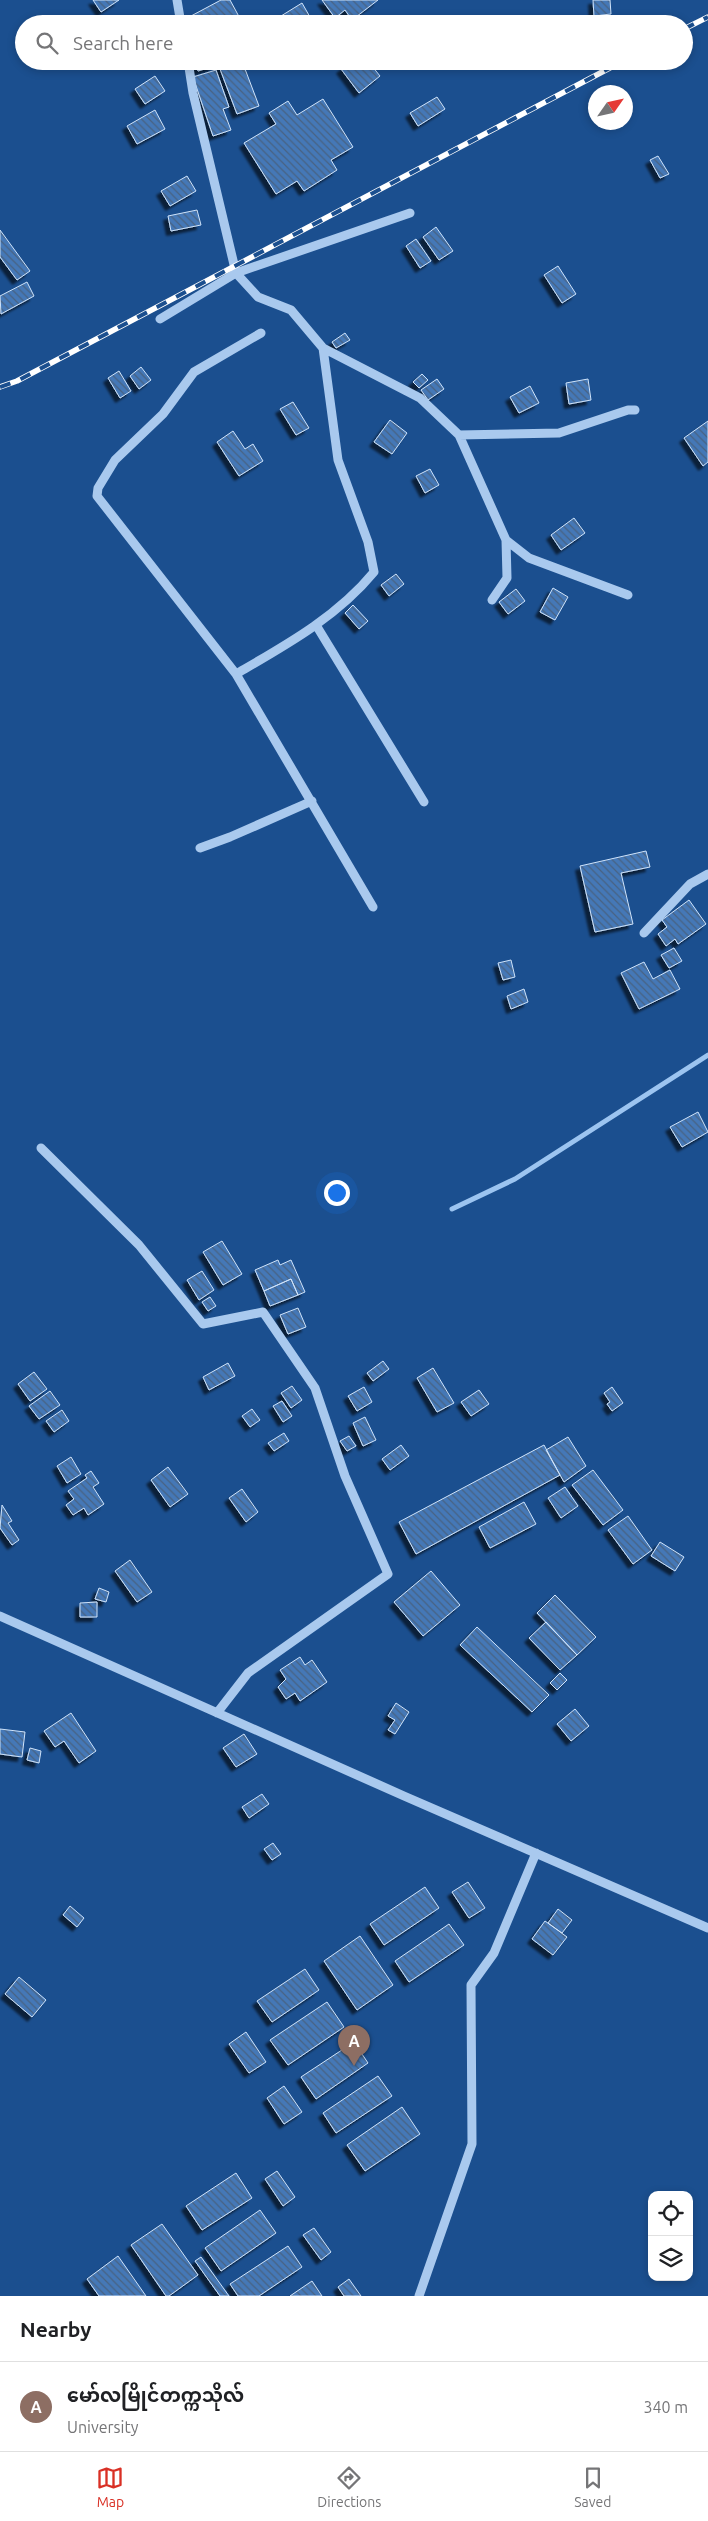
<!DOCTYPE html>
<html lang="en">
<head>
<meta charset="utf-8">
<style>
	body { margin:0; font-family:Ubuntu,"Noto Sans Myanmar",sans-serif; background:#f6f6f6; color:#202124 }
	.controls { position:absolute; right:15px; bottom:15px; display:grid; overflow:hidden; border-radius:10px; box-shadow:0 2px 8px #0003 }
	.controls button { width:45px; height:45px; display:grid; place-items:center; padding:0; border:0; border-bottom:1px solid #e0e0e0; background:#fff; color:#202124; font:25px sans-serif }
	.compass { position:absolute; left:588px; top:85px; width:45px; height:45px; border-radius:50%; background:#fff; box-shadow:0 2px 8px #0003; rotate:56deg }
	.you { position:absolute; left:336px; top:1192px; width:18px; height:18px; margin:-12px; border:4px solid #fff; border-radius:50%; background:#1a73e8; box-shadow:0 0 0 8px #1a73e833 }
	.badge { display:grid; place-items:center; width:32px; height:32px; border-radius:50%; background:#d93025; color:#fff; font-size:16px; font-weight:700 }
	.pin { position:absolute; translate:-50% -41px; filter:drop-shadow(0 1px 2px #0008) }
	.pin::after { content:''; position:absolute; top:26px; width:18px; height:15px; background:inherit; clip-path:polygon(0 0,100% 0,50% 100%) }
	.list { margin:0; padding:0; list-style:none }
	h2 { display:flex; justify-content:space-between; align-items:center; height:65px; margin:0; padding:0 20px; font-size:21px }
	h2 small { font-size:16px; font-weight:400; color:#757577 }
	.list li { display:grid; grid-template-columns:32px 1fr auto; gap:15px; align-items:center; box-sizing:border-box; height:90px; padding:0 20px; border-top:1px solid #e0e0e0 }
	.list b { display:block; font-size:19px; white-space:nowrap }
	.list p { margin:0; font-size:16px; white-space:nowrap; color:#757577 }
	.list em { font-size:16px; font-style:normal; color:#757577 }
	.icon { flex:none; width:28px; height:28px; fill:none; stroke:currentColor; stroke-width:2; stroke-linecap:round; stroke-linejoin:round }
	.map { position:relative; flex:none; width:708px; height:2296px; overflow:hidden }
	.search { position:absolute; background:#fff; box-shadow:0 2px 8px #0003; left:15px; right:15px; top:15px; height:55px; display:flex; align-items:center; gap:12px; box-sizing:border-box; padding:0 18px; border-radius:28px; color:#757577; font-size:19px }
	.sheet { height:155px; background:#fff }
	nav { display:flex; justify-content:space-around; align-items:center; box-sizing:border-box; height:70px; border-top:1px solid #e0e0e0; background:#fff; font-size:14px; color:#757577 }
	nav a { display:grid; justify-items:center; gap:2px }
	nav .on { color:#d93025 }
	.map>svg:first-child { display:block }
</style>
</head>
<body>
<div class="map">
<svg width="708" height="2296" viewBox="0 0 708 2296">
	<defs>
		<pattern id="building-back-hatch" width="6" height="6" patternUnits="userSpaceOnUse" patternTransform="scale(1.25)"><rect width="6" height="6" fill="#4478b7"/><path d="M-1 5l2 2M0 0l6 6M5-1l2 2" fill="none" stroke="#486282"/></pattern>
		<filter id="shadow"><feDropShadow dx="-4.5" dy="4.5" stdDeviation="1" flood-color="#0009"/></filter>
	</defs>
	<rect width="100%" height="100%" fill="#1b4f8f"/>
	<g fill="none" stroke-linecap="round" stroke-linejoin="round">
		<!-- stream -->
		<path stroke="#9cc4f0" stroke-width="5" d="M452,1209l63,-30 193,-124"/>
	</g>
	<!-- building -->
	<path fill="url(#building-back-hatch)" stroke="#cfe3fa" filter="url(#shadow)" d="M93,0h26l-18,12z
		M221,0h9l13,24h-48l-4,-8z
		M322,0h56l-26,20 -7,-10 -10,8z
		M593,0h17l1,14 -17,2z
		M302,3l12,21h-40l-1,-3z
		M194,61h18l2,5 -16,5z
		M217,61h25l17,45 -22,8z
		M351,61h17l12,15 -21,17 -18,-24z
		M216,70l13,37 -6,2 8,21 -18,6 -20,-59z
		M155,76l10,15 -20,13 -10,-15z
		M437,97l8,12 -27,17 -8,-13z
		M323,99l30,48 -22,13 6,10 -33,21 -7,-10 -21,13 -32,-51 32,-19 -7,-11 19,-12 9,14z
		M155,110l10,19 -28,15 -10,-18z
		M658,156l11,18 -9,4 -10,-18z
		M187,176l9,15 -26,15 -9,-15z
		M197,210l4,15 -30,6 -3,-15z
		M436,227l17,24 -14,9 -16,-23z
		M0,230l30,41 -13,9 -17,-23z
		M416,239l15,22 -11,7 -14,-22z
		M558,266l18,28 -14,9 -18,-28z
		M27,282l7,14 -33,18 -1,-18z
		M345,333l5,7 -14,8 -4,-6z
		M141,367l10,13 -12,9 -9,-13z
		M119,371l12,20 -11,7 -12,-20z
		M422,374l6,6 -9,8 -6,-6z
		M437,379l7,10 -16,11 -7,-10z
		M588,379l3,21 -22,4 -3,-21z
		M530,386l9,17 -20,10 -9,-16z
		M293,402l16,26 -13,7 -16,-26z
		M390,420l17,13 -15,21 -18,-12z
		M708,421v41l-5,4 -19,-28z
		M233,431l12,18 8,-5 10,17 -24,15 -22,-34z
		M430,469l9,16 -14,8 -9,-17z
		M574,518l11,15 -24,17 -10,-15z
		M396,574l8,10 -15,12 -8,-11z
		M553,588l15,9 -13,23 -15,-8z
		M516,589l9,12 -17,13 -9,-12z
		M353,605l15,16 -9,8 -14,-16z
		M646,851l4,16 -29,6 12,51 -38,8 -15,-66z
		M689,900l17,24 -28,20 -3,-5 -9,7 -8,-12 9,-7 -5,-7z
		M674,948l8,13 -13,7 -8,-13z
		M511,960l4,17 -12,3 -5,-17z
		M644,962l9,17 17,-9 10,19 -41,20 -18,-36z
		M524,989l4,13 -17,7 -4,-13z
		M698,1112l10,20 -26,15 -12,-20z
		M222,1241l20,33 -19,11 -20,-33z
		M278,1260l2,5 11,-5 14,32 -7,3 -7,-16 -27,12 -9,-21z
		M202,1271l12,19 -15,10 -12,-20z
		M291,1279l7,16 -28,11 -6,-15z
		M210,1297l6,9 -8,5 -6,-9z
		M298,1308l8,19 -18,7 -8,-19z
		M383,1361l6,8 -16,12 -6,-8z
		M228,1363l7,13 -26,14 -6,-13z
		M433,1368l21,35 -17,9 -20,-34z
		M34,1372l13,17 -17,12 -12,-17z
		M292,1386l10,14 -11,8 -10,-15z
		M364,1387l8,15 -15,9 -9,-15z
		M612,1387l11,16 -11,8 -5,-7 3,-2 -6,-9z
		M479,1390l10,14 -18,12 -10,-14z
		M50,1391l10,14 -21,14 -10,-13z
		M282,1401l10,15 -9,6 -10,-16z
		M252,1409l8,11 -10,7 -8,-11z
		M62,1410l7,11 -15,11 -8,-11z
		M365,1417l11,23 -13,6 -10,-23z
		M284,1433l5,8 -15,10 -6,-8z
		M349,1436l7,10 -9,5 -7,-10z
		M568,1437l18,29 -22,16 -18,-32z
		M401,1445l8,11 -19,14 -8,-11z
		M544,1445l16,30 -144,79 -17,-32z
		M71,1457l10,17 -14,9 -10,-17z
		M168,1467l20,27 -18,13 -19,-27z
		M593,1470l30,40 -20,15 -31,-40z
		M91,1471l8,12 -6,4 11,17 -16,11 -4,-7 -11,7 -7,-10 8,-6 -6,-8 19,-13 -2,-3z
		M565,1487l13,19 -17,12 -13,-20z
		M242,1489l16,23 -12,10 -17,-24z
		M524,1502l12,22 -46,24 -11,-21z
		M2,1505l10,16 -4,2 11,17 -7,5 -12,-17z
		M628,1516l24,34 -19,14 -25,-34z
		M660,1542l24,15 -9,14 -24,-15z
		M130,1560l22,32 -15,10 -22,-31z
		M431,1571l29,34 -37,31 -29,-34z
		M99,1588l10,4 -3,10 -11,-3z
		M555,1595l41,42 -19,18 -40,-42z
		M97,1602v15h-17v-14z
		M546,1622l31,33 -17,15 -31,-32z
		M477,1627l72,68 -17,17 -72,-67z
		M300,1657l5,8 7,-5 15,22 -27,19 -5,-8 -9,6 -8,-12 8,-8 -6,-9z
		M560,1673l7,7 -10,10 -7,-7z
		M396,1703l13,9 -14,22 -7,-4 7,-10 -7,-4z
		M575,1709l14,17 -18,15 -14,-17z
		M71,1713l25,38 -17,12 -15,-22 -9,6 -11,-16z
		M0,1729l25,3 -3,25 -22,-3z
		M244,1734l13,20 -21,13 -13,-19z
		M30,1748l11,3 -2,12 -12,-3z
		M262,1794l7,10 -20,14 -7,-11z
		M273,1843l8,11 -9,6 -8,-11z
		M468,1882l17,26 -16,10 -17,-26z
		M425,1887l14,21 -55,37 -14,-21z
		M70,1906l14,12 -7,9 -14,-12z
		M558,1909l14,11 -10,13 -14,-10z
		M545,1921l22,16 -14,18 -21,-16z
		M449,1924l15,21 -55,37 -14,-21z
		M360,1936l33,49 -36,25 -33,-49z
		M305,1969l14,21 -47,32 -15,-21z
		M19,1977l27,23 -14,17 -27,-23z
		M327,2002l17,25 -56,38 -18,-25z
		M246,2032l20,30 -17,11 -20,-29z
		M354,2042l14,21 -52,36 -15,-22z
		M378,2076l14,20 -56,37 -13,-20z
		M284,2086l18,26 -18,12 -17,-26z
		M402,2107l18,27 -55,37 -18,-26z
		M277,2171l18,26 -12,9 -18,-27z
		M236,2173l16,25 -50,32 -16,-24z
		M260,2210l16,23 -55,38 -16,-23z
		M162,2224l36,51 -29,21h-3l-35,-51z
		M314,2228l17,24 -10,8 -18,-25z
		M288,2246l14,21 -43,29h-21l-8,-12z
		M118,2256l28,40h-47l-12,-17z
		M201,2257l28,39h-9l-25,-35z
		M349,2279l12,17h-17l-6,-9z
		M312,2281l10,15h-32z"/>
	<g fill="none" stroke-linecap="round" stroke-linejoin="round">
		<!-- minor -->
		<path stroke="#a9c9ee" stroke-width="9" d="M177,0l4,24
			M188,61l5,32 43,180 22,24 33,13 32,38 15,112 30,82 6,30c-37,45 -88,73 -138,102
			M160,319l76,-46 174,-60
			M261,333l-67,39 -31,42 -48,46 -17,28 -1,8 139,178 137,233
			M323,348l97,50 39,37 100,-2 69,-23h7
			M459,435l47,105 1,38 -15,22
			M506,540l23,18 99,37
			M316,625l108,177
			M200,848l30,-11 82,-36
			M644,933l46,-49 18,-10
			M41,1148l98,97 64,79 60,-12 52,76 30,88 43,98 -140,99 -31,40
			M0,1616l404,180 304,132
			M419,2296l53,-152 -1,-159 23,-32 42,-100"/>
		<!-- rail casing -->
		<g stroke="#fff" stroke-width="5.5">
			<path id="rail" d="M684,29l24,-12
				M0,387l17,-6 606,-320"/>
		</g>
		<!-- rail -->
		<use href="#rail" stroke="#1b4f8f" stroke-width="4" stroke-dasharray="11" stroke-linecap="butt"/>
	</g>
</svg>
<div class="controls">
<button><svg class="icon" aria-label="locate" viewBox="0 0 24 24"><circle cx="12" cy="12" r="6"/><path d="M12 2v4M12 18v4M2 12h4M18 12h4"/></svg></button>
<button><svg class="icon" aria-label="layers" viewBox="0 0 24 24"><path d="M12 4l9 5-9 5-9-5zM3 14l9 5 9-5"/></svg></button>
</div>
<svg class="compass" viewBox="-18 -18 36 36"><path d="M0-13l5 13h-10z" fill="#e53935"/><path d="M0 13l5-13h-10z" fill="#757577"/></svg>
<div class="you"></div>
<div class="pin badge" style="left:354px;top:2066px;background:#8d6e63">A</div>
<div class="search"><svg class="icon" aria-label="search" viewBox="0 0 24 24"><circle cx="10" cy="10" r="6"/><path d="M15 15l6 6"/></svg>Search here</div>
</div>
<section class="sheet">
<h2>Nearby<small></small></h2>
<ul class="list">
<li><span class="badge" style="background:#8d6e63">A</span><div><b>မော်လမြိုင်တက္ကသိုလ်</b><p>University</p></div><em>340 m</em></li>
</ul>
</section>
<nav>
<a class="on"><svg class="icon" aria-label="map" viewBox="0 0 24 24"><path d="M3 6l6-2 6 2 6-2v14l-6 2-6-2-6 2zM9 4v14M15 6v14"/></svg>Map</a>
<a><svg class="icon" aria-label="directions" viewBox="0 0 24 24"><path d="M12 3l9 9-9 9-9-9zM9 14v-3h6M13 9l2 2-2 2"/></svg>Directions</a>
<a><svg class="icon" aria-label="saved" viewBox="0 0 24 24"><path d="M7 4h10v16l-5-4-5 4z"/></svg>Saved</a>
</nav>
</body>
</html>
